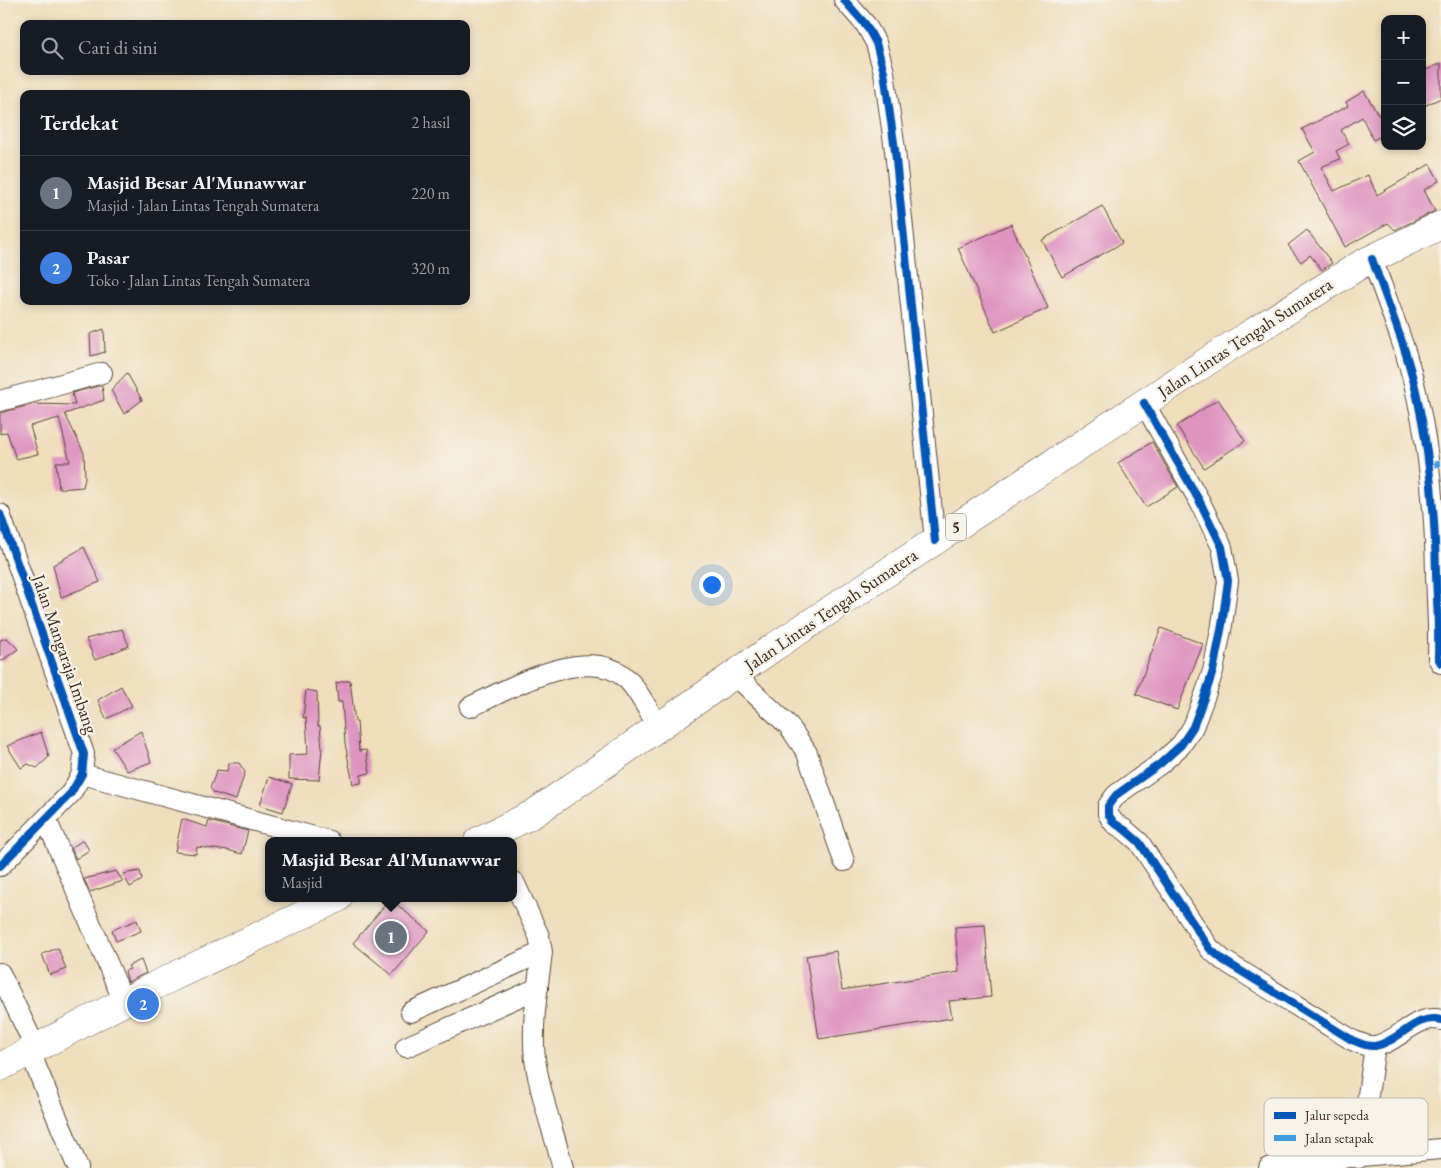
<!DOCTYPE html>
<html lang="id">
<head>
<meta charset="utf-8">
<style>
	body { margin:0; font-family:"EB Garamond",serif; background:#20242c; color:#f1f3f6 }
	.controls { position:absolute; right:15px; top:15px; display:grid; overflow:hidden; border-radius:10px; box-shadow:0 2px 8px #0003 }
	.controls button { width:45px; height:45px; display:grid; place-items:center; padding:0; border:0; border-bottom:1px solid #363941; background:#171b24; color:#f1f3f6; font:25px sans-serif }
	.you { position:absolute; left:711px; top:584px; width:18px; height:18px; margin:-12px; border:4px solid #fff; border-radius:50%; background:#1a73e8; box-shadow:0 0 0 8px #1a73e833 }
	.badge { display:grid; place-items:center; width:32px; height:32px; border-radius:50%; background:#1f6fb2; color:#fff; font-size:16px; font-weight:700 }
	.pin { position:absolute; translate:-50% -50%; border:2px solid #fff; box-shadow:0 1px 5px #0006 }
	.popup { position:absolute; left:265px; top:837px; width:252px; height:65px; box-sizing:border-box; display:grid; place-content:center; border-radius:10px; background:#171b24; filter:drop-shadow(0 1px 4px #0005); font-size:16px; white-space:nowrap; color:#9ea1a6 }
	.popup b { font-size:19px; color:#f1f3f6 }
	.popup::after { content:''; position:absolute; left:50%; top:100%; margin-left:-10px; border:10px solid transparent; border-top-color:#171b24 }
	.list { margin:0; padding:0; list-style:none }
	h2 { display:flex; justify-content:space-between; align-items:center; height:65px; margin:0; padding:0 20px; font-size:21px }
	h2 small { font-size:16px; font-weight:400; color:#9ea1a6 }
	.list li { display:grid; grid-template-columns:32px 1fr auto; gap:15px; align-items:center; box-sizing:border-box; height:75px; padding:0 20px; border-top:1px solid #363941 }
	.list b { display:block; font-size:19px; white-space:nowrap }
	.list p { margin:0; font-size:16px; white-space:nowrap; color:#9ea1a6 }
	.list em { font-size:16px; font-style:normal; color:#9ea1a6 }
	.icon { flex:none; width:28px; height:28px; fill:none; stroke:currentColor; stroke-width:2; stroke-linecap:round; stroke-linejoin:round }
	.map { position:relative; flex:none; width:1441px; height:1168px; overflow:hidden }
	.search { position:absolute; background:#171b24; box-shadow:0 2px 8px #0003; left:20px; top:20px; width:450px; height:55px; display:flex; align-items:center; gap:12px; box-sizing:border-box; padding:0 18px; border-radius:10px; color:#9ea1a6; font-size:19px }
	.panel { position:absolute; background:#171b24; box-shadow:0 2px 8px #0003; left:20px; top:90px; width:450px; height:215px; border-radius:10px }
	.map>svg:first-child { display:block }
</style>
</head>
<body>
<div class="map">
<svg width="1441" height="1168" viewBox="0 0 1441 1168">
	<rect width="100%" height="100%" fill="#f7f3e8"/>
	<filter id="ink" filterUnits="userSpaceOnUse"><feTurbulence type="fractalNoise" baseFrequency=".02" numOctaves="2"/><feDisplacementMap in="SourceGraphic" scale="10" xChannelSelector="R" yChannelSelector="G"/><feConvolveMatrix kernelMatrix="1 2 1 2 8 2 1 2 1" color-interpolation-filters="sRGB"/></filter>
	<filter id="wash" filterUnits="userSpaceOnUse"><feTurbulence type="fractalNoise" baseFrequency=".0096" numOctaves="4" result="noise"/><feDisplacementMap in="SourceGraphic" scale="20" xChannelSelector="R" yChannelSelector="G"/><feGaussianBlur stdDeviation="1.12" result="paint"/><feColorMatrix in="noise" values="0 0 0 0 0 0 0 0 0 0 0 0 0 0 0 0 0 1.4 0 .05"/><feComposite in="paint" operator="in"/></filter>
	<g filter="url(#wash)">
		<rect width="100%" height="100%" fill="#efddbb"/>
		<g id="blocks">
			<!-- building -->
			<path fill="#de93c1" d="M1441,63v35l-19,9v-35z
				M1364,91l15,25 6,-3v21l-12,6 -11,-23 -21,13 8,14 -13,7 4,8 -19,8 13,24 34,-16 9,20 53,-31 9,17 -15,9 11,21 -40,19 -7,-7 -43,24 -46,-86 16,-9 -13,-23 46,-23 -2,-4z
				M1102,206l20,37 -60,34 -20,-37z
				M1011,224l37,84 -53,24 -37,-84z
				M1307,230l25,33 -10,7 -12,-15 -9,7 -13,-17z
				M104,329l1,23 -14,4 -1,-22z
				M127,373l15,27 -18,14 -13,-24z
				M102,385l2,15 -39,14 19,39 1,25 -2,9 -24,2 -3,-27h14l-11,-44 -29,8 8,28 -22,5 -9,-27 -7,2v-21l34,-9 41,1 -3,-12z
				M1218,399l27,42 -41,27 -27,-42z
				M1152,442l26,45 -32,20 -28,-44z
				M84,547l16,35 -39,15 -8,-32z
				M1161,628l42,16 -26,66 -41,-16z
				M122,629l7,17 -34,14 -9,-21z
				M7,638l11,11 -18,13v-22z
				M350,680l5,42h2l2,29 7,-1 4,23 -9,2v8l-8,1 -8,-41 -3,-41h-4l-2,-19z
				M121,686l11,20 -26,13 -8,-19z
				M306,690l11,2 1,34h2l2,22 -3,32 -30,-1v-24l19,-1 -2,-37 -3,1z
				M141,731l10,31 -24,9 -15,-23z
				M41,732l8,25 -12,11 -9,-4 -7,4 -14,-22z
				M229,763h10l6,9 -9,28 -22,-7 -4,-5 7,-18 10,1z
				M269,777l23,7 -9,28 -23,-7z
				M182,819l25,8 2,-6 39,10 -6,23 -19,-5 -1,1 -25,-3 -1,7 -21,-2z
				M83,840l6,10 -13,9 -5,-11z
				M116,871l7,10 -33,11 -6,-13z
				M140,871l2,9 -12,7 -7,-13z
				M390,899l39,32 -37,44 -39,-32z
				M137,920l4,11 -25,10 -4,-11z
				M985,925l6,72 -42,4 3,17 -133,21 -13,-83 30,-5 6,39 117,-18 -4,-45z
				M58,948l8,21 -16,6 -8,-21z
				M141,960l5,13 -18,9 -3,-11 5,-2 -2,-3z"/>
		</g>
	</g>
	<g filter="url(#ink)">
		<use href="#blocks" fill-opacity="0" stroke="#564536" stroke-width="1"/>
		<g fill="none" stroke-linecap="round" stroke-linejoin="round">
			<!-- minor casing -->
			<g stroke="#564536" stroke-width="22">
				<path id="minor" d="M844,0l22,25 10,18 8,29 11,78 40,391
					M1372,259c16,45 35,90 45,137 13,58 18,119 19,178 1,28 3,56 2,84l3,5
					M0,401l102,-28
					M1144,403l56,99 22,45 6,34 -6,44 -9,46 -8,24 -12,32 -12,18 -21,19 -44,31 -8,11v8l6,9 11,7 14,12 71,107 13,11 129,80c7,3 15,7 23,6 24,-4 41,-33 66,-26
					M0,514l84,240 -2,20 -11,19 -71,73
					M734,674l55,52 18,27 37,108
					M470,707c39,-18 119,-65 157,-28 11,11 23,34 31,48
					M82,774l247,67
					M46,819l78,183
					M542,952c-4,35 -11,72 -7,107 5,38 19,73 28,109
					M0,973l36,76
					M411,1012l131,-60 -3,-16 -25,-54
					M406,1047l132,-59
					M30,1052l48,116
					M1359,1158l16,-112
					M1269,1168l24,-6 148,-13"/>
			</g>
			<!-- highway casing -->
			<g stroke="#564536" stroke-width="29">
				<path id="highway" d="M478,841l55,-27 241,-167 449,-296 140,-88 78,-38
					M0,1067l156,-82 182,-87"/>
			</g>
			<!-- minor -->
			<use href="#minor" stroke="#fff" stroke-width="20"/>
			<!-- highway -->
			<use href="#highway" stroke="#fff" stroke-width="28"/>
			<!-- quiet -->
			<path stroke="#3f9ce0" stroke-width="6" stroke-dasharray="12 6" stroke-linecap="butt" d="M1428,466l13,-3"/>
			<!-- cycleway casing -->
			<g stroke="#f7f3e8" stroke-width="11">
				<path id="cycleway" d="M844,0l22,25 10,18 8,29 11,78 40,391
					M1372,259c16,45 35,90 45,137 13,58 18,119 19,178 1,28 3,56 2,84l3,5
					M1144,403l56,99 22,45 6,34 -6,44 -9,46 -8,24 -12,32 -12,18 -21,19 -44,31 -8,11v8l6,9 11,7 14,12 71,107 13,11 129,80c7,3 15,7 23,6 24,-4 41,-33 66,-26
					M0,514l84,240 -2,20 -11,19 -71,73"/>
			</g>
			<!-- cycleway -->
			<use href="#cycleway" stroke="#0057b8" stroke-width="8"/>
		</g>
	</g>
	<g text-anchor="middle" stroke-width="4.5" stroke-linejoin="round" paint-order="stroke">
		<!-- shield labels -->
		<rect fill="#f7f3e8" stroke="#73665b" stroke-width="1" x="946" y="513.5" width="20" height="27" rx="4"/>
		<g font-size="16" font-weight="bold" fill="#3b2a1e">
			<text x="956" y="533">5</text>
		</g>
		<!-- street labels -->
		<g font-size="18" fill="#3b2a1e" stroke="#f7f3e8">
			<text transform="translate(1245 338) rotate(-33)" y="6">Jalan Lintas Tengah Sumatera</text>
			<text transform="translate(831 610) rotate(-34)" y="6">Jalan Lintas Tengah Sumatera</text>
			<text transform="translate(65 654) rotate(71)" y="6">Jalan Mangaraja Imbang</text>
		</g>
	</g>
	<!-- legend -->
	<rect x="1264" y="1098" width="164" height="58" rx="8" fill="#f7f3e8" stroke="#bfb7ab" stroke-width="1"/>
	<rect x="1274" y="1112" width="22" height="7" fill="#0057b8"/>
	<rect x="1274" y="1135" width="22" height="6" fill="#3f9ce0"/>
	<g font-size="14" fill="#3b2a1e">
		<text x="1305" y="1120">Jalur sepeda</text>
		<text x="1305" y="1143">Jalan setapak</text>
	</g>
</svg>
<div class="controls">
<button>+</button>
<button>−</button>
<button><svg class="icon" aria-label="layers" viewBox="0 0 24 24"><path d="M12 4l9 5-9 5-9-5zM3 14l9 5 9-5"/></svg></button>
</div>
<div class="you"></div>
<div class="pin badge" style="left:391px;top:937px;background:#6b7280">1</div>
<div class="popup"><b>Masjid Besar Al'Munawwar</b>Masjid</div>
<div class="pin badge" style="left:143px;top:1004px;background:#3f7fe0">2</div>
<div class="search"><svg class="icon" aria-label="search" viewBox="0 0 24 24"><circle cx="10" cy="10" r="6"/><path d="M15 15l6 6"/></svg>Cari di sini</div>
<section class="panel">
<h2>Terdekat<small>2 hasil</small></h2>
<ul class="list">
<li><span class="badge" style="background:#6b7280">1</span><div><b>Masjid Besar Al'Munawwar</b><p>Masjid · Jalan Lintas Tengah Sumatera</p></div><em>220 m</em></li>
<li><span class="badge" style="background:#3f7fe0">2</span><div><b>Pasar</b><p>Toko · Jalan Lintas Tengah Sumatera</p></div><em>320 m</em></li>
</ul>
</section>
</div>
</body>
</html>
